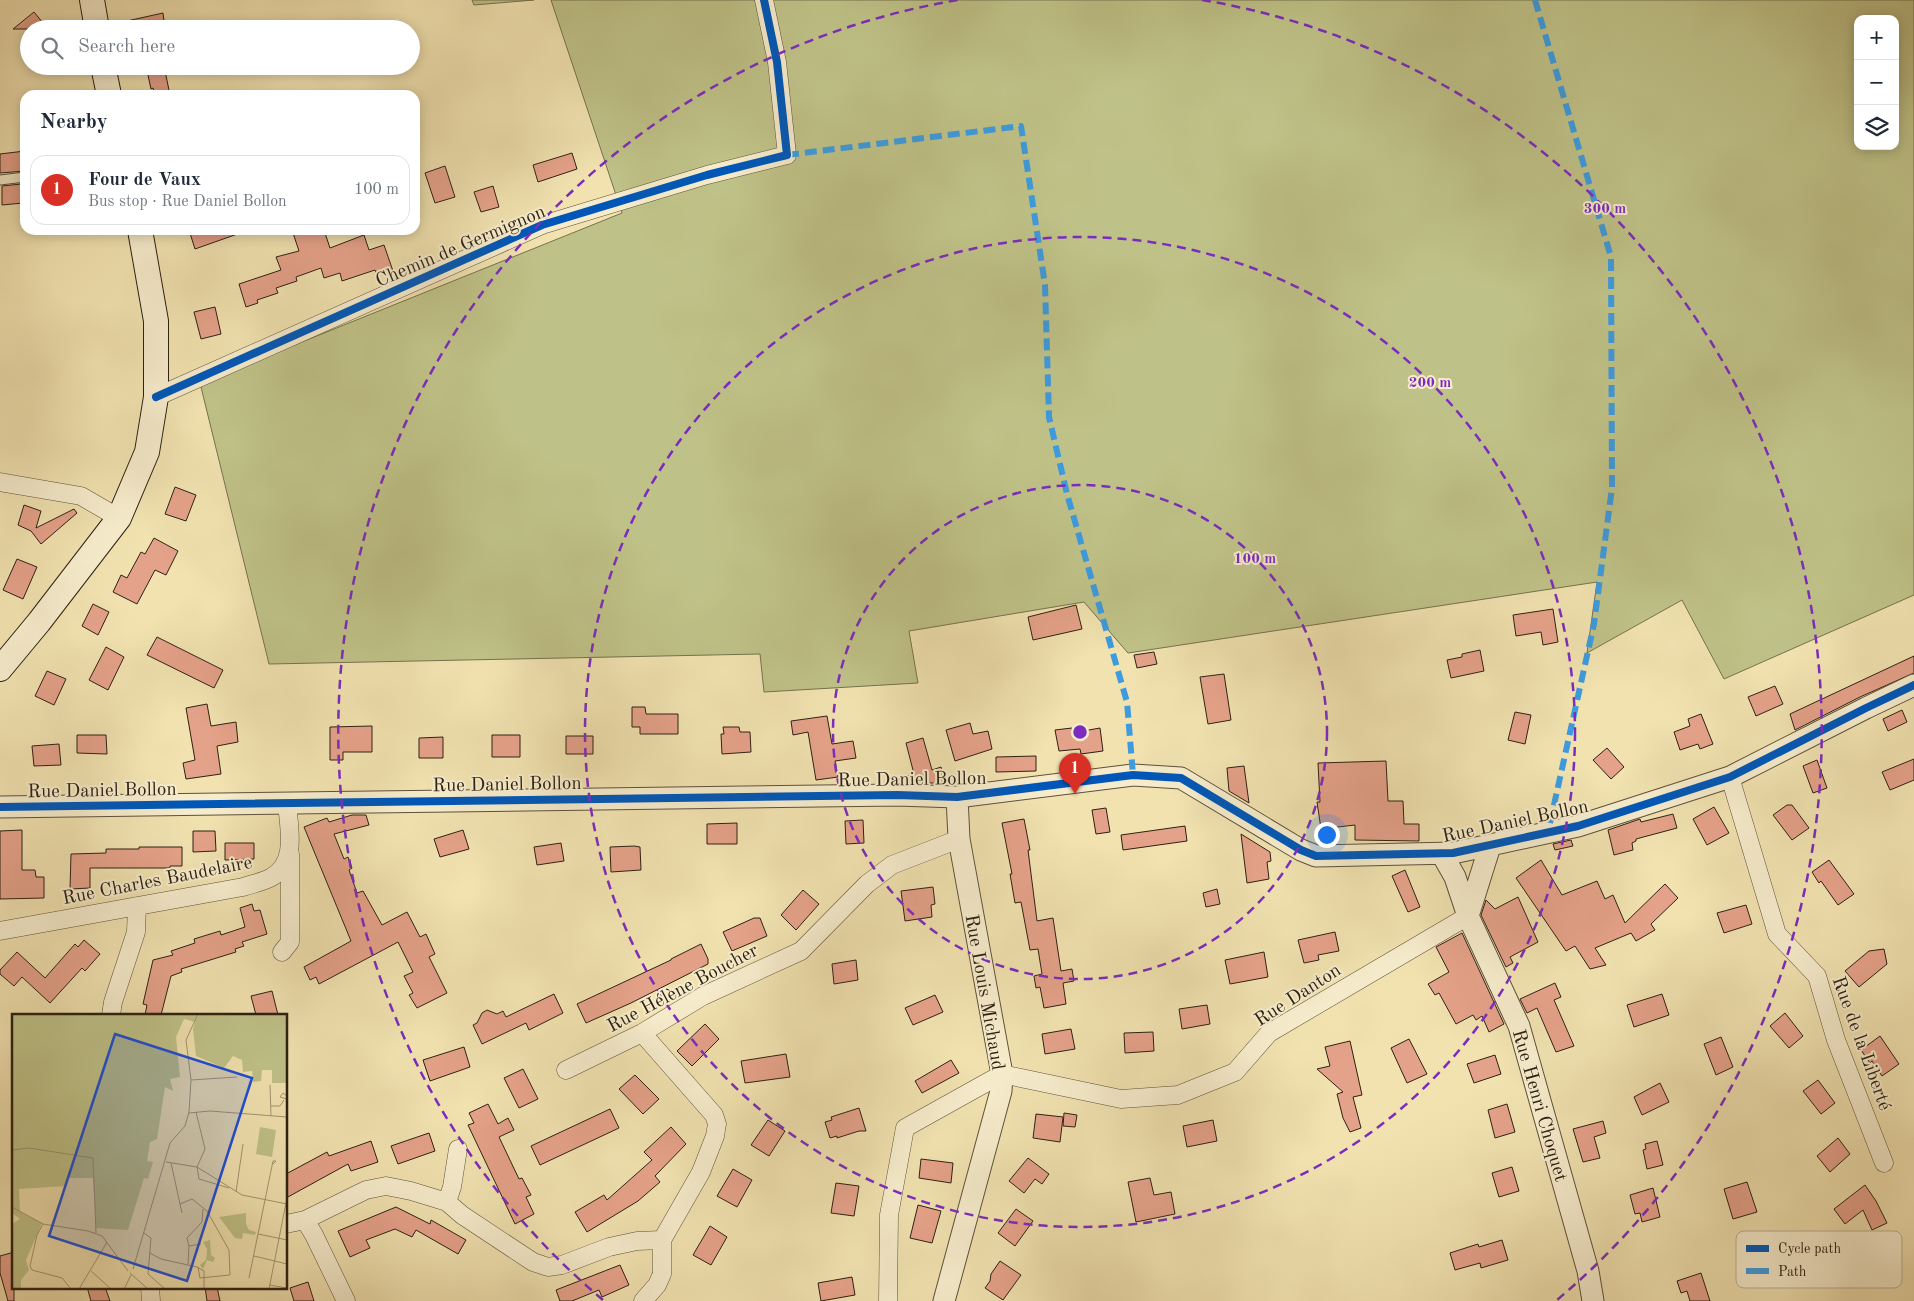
<!DOCTYPE html>
<html lang="en">
<head>
<meta charset="utf-8">
<style>
	body { margin:0; font-family:"Old Standard TT",serif; background:#f6f6f7; color:#1f2937 }
	.controls { position:absolute; right:15px; top:15px; display:grid; overflow:hidden; border-radius:10px; box-shadow:0 2px 12px #0003 }
	.controls button { width:45px; height:45px; display:grid; place-items:center; padding:0; border:0; border-bottom:1px solid #e0e1e3; background:#fff; color:#1f2937; font:25px sans-serif }
	.you { position:absolute; left:1326px; top:834px; width:18px; height:18px; margin:-12px; border:4px solid #fff; border-radius:50%; background:#1a73e8; box-shadow:0 0 0 8px #1a73e833 }
	.badge { display:grid; place-items:center; width:32px; height:32px; border-radius:50%; background:#d93025; color:#fff; font-size:16px; font-weight:700 }
	.pin { position:absolute; translate:-50% -41px; filter:drop-shadow(0 1px 2px #0008) }
	.pin::after { content:''; position:absolute; top:26px; width:18px; height:15px; background:inherit; clip-path:polygon(0 0,100% 0,50% 100%) }
	.list { margin:0; padding:0; list-style:none }
	h2 { display:flex; justify-content:space-between; align-items:center; height:65px; margin:0; padding:0 20px; font-size:21px }
	h2 small { font-size:16px; font-weight:400; color:#747a83 }
	.list li { display:grid; grid-template-columns:32px 1fr auto; gap:15px; align-items:center; box-sizing:border-box; height:70px; margin:0 10px 10px; padding:0 10px; border:1px solid #e0e1e3; border-radius:15px }
	.list b { display:block; font-size:19px; white-space:nowrap }
	.list p { margin:0; font-size:16px; white-space:nowrap; color:#747a83 }
	.list em { font-size:16px; font-style:normal; color:#747a83 }
	.icon { flex:none; width:28px; height:28px; fill:none; stroke:currentColor; stroke-width:2; stroke-linecap:round; stroke-linejoin:round }
	.map { position:relative; flex:none; width:1914px; height:1301px; overflow:hidden }
	.search { position:absolute; background:#fff; box-shadow:0 2px 12px #0003; left:20px; top:20px; width:400px; height:55px; display:flex; align-items:center; gap:12px; box-sizing:border-box; padding:0 18px; border-radius:28px; color:#747a83; font-size:19px }
	.panel { position:absolute; background:#fff; box-shadow:0 2px 12px #0003; left:20px; top:90px; width:400px; height:145px; border-radius:15px }
	.map>svg:first-child { display:block }
</style>
</head>
<body>
<div class="map">
<svg width="1914" height="1301" viewBox="0 0 1914 1301">
	<rect width="100%" height="100%" fill="#f1e2b0"/>
	<filter id="stains"><feTurbulence type="fractalNoise" baseFrequency=".004" numOctaves="4"/><feColorMatrix values="0 0 0 0 .2 0 0 0 0 .09 0 0 0 0 .02 0 0 0 .5 -.17"/></filter>
	<radialGradient id="worn" r=".72"><stop offset=".6" stop-color="#630" stop-opacity="0"/><stop offset="1" stop-color="#630" stop-opacity=".3"/></radialGradient>
	<!-- green -->
	<path fill="#bfc288" stroke="#76724d" fill-rule="evenodd" d="M472,0h62l-60,5z
		M551,0h1363v595l-190,84 -42,-79 -95,53 10,-71 -469,71 -44,-51 -175,29 9,52 -154,9 -4,-38 -491,10 -69,-281 422,-170zM1858,19h37v127h-37z"/>
	<!-- building -->
	<path fill="#e5a28a" stroke="#2d2112" d="M34,12l14,17h-35z
		M163,13l2,16h-47v-6z
		M146,66h18l6,29h-15l-2,-7 -2,1z
		M25,151v20l-25,2v-19z
		M572,153l5,16 -39,13 -5,-17z
		M445,166l10,31 -20,6 -10,-30z
		M21,184l2,19 -21,2v-19z
		M493,186l6,21 -18,5 -7,-20z
		M189,230h54v2l-48,17z
		M292,230h32l6,18 34,-13 5,15 15,-5 9,26 -16,3 -2,-4 -33,11 -2,-8 -16,5 -3,-10 -25,9 1,4 -21,7 2,5 -21,7 1,3 -12,4 -7,-23 42,-14 -5,-13 23,-6z
		M215,307l6,27 -20,5 -7,-27z
		M175,487l21,8 -10,26 -21,-7z
		M24,505l17,6 -5,17 38,-19 3,4 -36,31 -10,-13 -13,-6z
		M154,538l24,13 -12,24 -11,-5 -18,34 -24,-12 8,-17 6,3 14,-26 4,2z
		M17,559l20,8 -14,32 -20,-9z
		M93,604l16,8 -11,23 -16,-9z
		M1076,605l6,24 -49,11 -5,-23z
		M1553,609l5,33 -15,3 -2,-13 -25,4 -3,-21z
		M157,637l66,33 -9,18 -67,-33z
		M106,647l18,10 -16,33 -19,-10z
		M1480,650l4,21 -33,7 -4,-18 15,-3v-3z
		M1154,652l3,12 -20,4 -3,-13z
		M1914,656v17l-54,24 -65,33 -5,-16z
		M47,671l19,8 -12,26 -19,-9z
		M1224,674l7,46 -23,4 -8,-47z
		M1775,686l8,18 -27,12 -8,-19z
		M207,704l4,22 25,-4 2,20 -21,4 4,28 -35,5 -3,-16 12,-3 -9,-52z
		M632,707h13l1,7h32v20h-38v-7h-8z
		M1902,710l5,12 -19,9 -5,-12z
		M1515,712l16,3 -6,29 -17,-4z
		M1701,714l12,30 -13,5 -2,-5 -18,6 -6,-18 16,-6 -2,-7z
		M827,716l5,28 21,-3 3,17 -21,3 3,16 -22,3 -8,-48 -15,3 -2,-14z
		M970,723l3,11 15,-3 4,18 -37,12 -9,-31z
		M372,726v26h-29v8h-13v-33z
		M723,727h16l1,5h10l1,20 -29,2 -1,-20h3z
		M1072,728v5l28,-5 3,23 -22,3 -1,-5 -21,2 -4,-21z
		M77,735h29l1,19 -30,-1z
		M492,735h28v22h-28z
		M566,736h27v18h-27z
		M443,737v21h-24v-20z
		M923,738l9,32 9,-3 5,16h-47v-5l15,-4 -8,-31z
		M59,744l2,21 -27,1 -2,-20z
		M1607,748l17,19 -13,12 -18,-19z
		M1036,756v15l-40,1v-15z
		M1914,759v21l-24,10 -8,-18z
		M1817,760l10,28 -14,5 -10,-27z
		M1386,761l2,40h15l1,23h15v17l-64,-1v-15l-34,4 -4,-27h3l-2,-39z
		M1244,766l5,37 -20,-12 -2,-23z
		M1787,805h5l17,23 -17,12 -19,-25z
		M1714,807l15,26 -22,12 -14,-26z
		M1106,808l4,24 -14,2 -4,-24z
		M1673,814l4,14 -41,11v2l-4,2 1,7 -19,5 -6,-25 32,-11 1,3z
		M352,815h14l3,10 -35,9 10,25 4,-2 4,11 -3,2 8,23 6,-2 19,34 25,-13 13,25 6,-3 9,20 -6,3 18,36 -30,15 -8,-13 4,-2 -9,-17 9,-4 -15,-30 -79,42 -3,-7 -6,3 -6,-13 47,-26 -47,-114 23,-9 2,4z
		M1024,819l6,31h-2l9,71 16,-3 8,53 11,-2 2,12 -11,2 3,21 -22,4 -4,-21 -4,1 -2,-12 8,-2 -4,-25 -8,1 -9,-48 -6,1 -5,-29h2l-10,-51z
		M863,820l1,23 -18,1 -1,-23z
		M737,823v21h-30v-20z
		M1185,826l2,15 -64,9 -2,-15z
		M22,830v40h13l1,7h8v21l-44,1v-68z
		M463,830l6,19 -29,8 -6,-18z
		M193,831h22l1,20 -23,1z
		M1241,834l29,18 1,9 -4,1 2,17 -22,4z
		M1571,840l2,6 -18,4 -2,-6z
		M225,843h29v16l-29,1z
		M561,843l3,18 -27,4 -3,-18z
		M634,846l6,1 1,23 -30,2 -1,-25z
		M139,847h43v19h-12v2h-80v20l-20,1 1,-35 35,-1v-4h33z
		M1541,860l21,35 35,-14 8,18 8,-4 12,28 40,-39 13,14 -27,26 4,6 -19,11 -5,-8 -36,15 11,17 -16,4 -15,-23 -9,5 -50,-73z
		M1829,860l25,34 -16,11 -17,-24 -2,2 -7,-11z
		M1405,870l15,37 -12,5 -16,-36z
		M933,887l2,17 -4,1 1,12 -27,4 -4,-30z
		M1217,889l3,15 -14,3 -3,-14z
		M803,890l16,14 -23,26 -15,-15z
		M1518,897l20,45 -28,15 3,6 -7,4 -25,-52 5,-15 9,9z
		M252,904l2,7 6,-1 7,24 -25,8 2,4 -9,3 1,3 -55,17 1,3 -11,4 -10,39h-16l2,-10 -4,-1 10,-44 20,-5 -2,-4 24,-8 -1,-4 26,-8 1,4 24,-8 -5,-19z
		M1746,905l6,19 -28,9 -7,-20z
		M754,918h6l7,18 -35,15 -9,-19z
		M1335,932l4,19 -21,4 1,5 -15,3 -6,-23z
		M1462,933l42,91 -15,8 -7,-16 -6,4 -3,-5 -17,9 -17,-31 -4,2 -7,-11 21,-12 -13,-25z
		M84,940l16,14 -15,17 -3,-3 -32,35 -28,-26 -8,9 -14,-12v-4l17,-18 28,26 30,-34 3,3z
		M701,944l7,15v5l-77,39 -45,20 -9,-19 94,-44v-1z
		M1884,949l3,15 -28,23 -14,-16 24,-20z
		M1264,952l4,25 -38,7 -5,-24z
		M856,960l2,20 -24,4 -2,-20z
		M1555,983l6,14 -7,3 20,46 -18,6 -19,-44 -10,5 -7,-14z
		M272,991l6,24h-22l-5,-19z
		M554,994l9,19 -34,17 -3,-7 -44,21 -9,-19 4,-2 5,-10 5,-3 10,4 6,-3 3,6z
		M1662,994l7,21 -35,12 -7,-22z
		M935,995l8,17 -30,13 -8,-17z
		M1207,1005l3,19 -28,5 -3,-20z
		M1785,1013l18,23 -14,12 -19,-22z
		M705,1024l14,15 -27,27 -15,-15z
		M1071,1029l4,20 -30,5 -3,-20z
		M1153,1032l1,19 -29,2 -1,-20z
		M1880,1036l19,28 -17,12 -10,-15 -2,2 -9,-13z
		M1721,1037l12,30 -17,8 -12,-31z
		M1409,1039l18,35 -20,9 -16,-35z
		M1350,1041l12,54 -9,2 8,31 -11,4 -7,-14 -6,-24 6,-2 -26,-23 13,-3 -5,-19z
		M464,1047l6,20 -40,14 -7,-21z
		M786,1054l4,23 -45,6 -4,-22z
		M1495,1055l6,19 -27,9 -7,-19z
		M951,1060l8,13 -37,20 -7,-12z
		M523,1069l15,30 -19,9 -15,-30z
		M635,1075l24,24 -16,15 -24,-25z
		M1818,1080l17,23 -14,11 -18,-23z
		M1660,1083l9,19 -27,13 -8,-18z
		M488,1104l10,20 10,-6 6,12 -15,7 20,42 3,-1 9,17 -5,2 8,17 -19,10 -47,-99 6,-2 -5,-10z
		M1507,1104l8,28 -20,6 -7,-28z
		M859,1108l7,23h-7l-22,7v-2l-7,2 -5,-16 7,-2 -1,-3z
		M610,1109l9,19 -79,37 -9,-19z
		M1064,1113l13,2 -2,12 -12,-1z
		M1036,1114l27,3 -3,25 -27,-4z
		M768,1120l17,11 -16,25 -18,-11z
		M1213,1120l4,21 -30,6 -4,-21z
		M1603,1121l3,12 -12,4 6,21 -17,4 -10,-33z
		M671,1127l15,17 -31,32 5,6 -22,19 -51,31 -12,-20 29,-17 3,5 45,-40 -8,-8z
		M429,1133l6,18 -37,13 -7,-18z
		M1838,1138l12,16 -20,18 -13,-16z
		M371,1141l7,21 -27,9 -3,-7 -62,34v-24l41,-22 2,4z
		M1657,1141l6,24 -16,4 -4,-19 3,-1 -1,-5z
		M1028,1158l21,16 -7,10 -7,-5 -11,14 -15,-12z
		M921,1159l32,4 -2,20 -32,-5z
		M1512,1167l7,24 -20,6 -7,-24z
		M733,1169l19,11 -15,27 -20,-11z
		M1150,1178l4,17 17,-3 4,22 -39,8 -8,-40z
		M1747,1182l10,30 -24,7 -9,-30z
		M836,1183l23,3 -5,30 -23,-3z
		M1865,1185l11,16 11,22 -15,7 -9,-20 -18,14 -11,-15z
		M1653,1188l7,29 -18,5 -2,-9 -5,1 -5,-19z
		M918,1205l23,6 -9,32 -22,-5z
		M396,1207l34,17 1,-4 35,20 -8,14 -42,-24 -4,7 -17,-8 -29,11 4,8 -20,9 -12,-26z
		M1016,1209l17,12 -18,25 -17,-13z
		M710,1226l17,11 -16,28 -18,-10z
		M1502,1240l6,20 -27,8 -1,-5 -25,7 -5,-17 28,-9 1,3z
		M14,1252v49h-6l-8,-28v-17z
		M1000,1261l21,14 -18,25 -18,-12 5,-7 1,-7z
		M620,1265l9,20 -27,12 -3,-7 -27,11h-12l-4,-11z
		M1701,1273l9,28h-20l-3,-10 -6,2 -4,-12z
		M852,1277l3,18 -34,6 -3,-18z
		M308,1282l6,19h-20l-4,-13z
		M87,1287h18l5,14h-19z
		M205,1287h12l3,14h-13z"/>
	<g fill="none" stroke-linecap="round" stroke-linejoin="round">
		<!-- service casing -->
		<g stroke="#5e513a" stroke-width="11">
			<path id="service" d="M0,180l25,-3"/>
		</g>
		<!-- minor casing -->
		<g stroke="#5e513a" stroke-width="19">
			<path id="minor" d="M156,397l386,-172 165,-50 80,-20 -10,-93 -13,-62
				M0,482l81,14 38,22
				M1730,777l47,157 40,42 19,64 48,123
				M0,931l243,-44c9,-3 19,-5 27,-9 28,-14 19,-49 17,-75
				M282,952l8,-10v-88
				M111,1015l2,-13 23,-70 1,-26
				M642,1033l72,82 3,9 -2,12 -14,36 -39,68v34l-5,11 -14,16
				M566,1070l76,-37 61,-37 98,-45 66,-67 25,-19 67,-26
				M447,1202l5,-15 6,-38
				M286,1224l19,-4
				M150,1287l1,14
				M346,1301l-32,-66 -9,-15 61,-30 20,-4 25,5 36,11 15,13 71,47 15,5 14,-2 47,-18 28,-6 25,-1
				M888,1301l1,-86 16,-87 97,-54 119,25 57,-4 57,-23 34,-39 199,-117"/>
		</g>
		<!-- tertiary casing -->
		<g stroke="#5e513a" stroke-width="23">
			<path id="tertiary" d="M0,807l897,-12 60,2 176,-22 48,3 120,72 15,6 137,-3 125,-27 152,-49 136,-69 48,-23
				M1442,854l13,23 13,39 51,110 69,245 5,30
				M1468,916l22,-70
				M944,1301l57,-210 1,-17 -43,-235 -2,-42"/>
		</g>
		<!-- secondary casing -->
		<g stroke="#2d2112" stroke-width="26">
			<path id="secondary" d="M92,0l5,29
				M103,66l6,29
				M0,669l39,-47 80,-104 28,-66 9,-55v-76l-16,-91"/>
		</g>
		<!-- service -->
		<use href="#service" stroke="#f6eccc" stroke-width="9"/>
		<!-- minor -->
		<use href="#minor" stroke="#f6eccc" stroke-width="18"/>
		<!-- tertiary -->
		<use href="#tertiary" stroke="#f6eccc" stroke-width="21"/>
		<!-- secondary -->
		<use href="#secondary" stroke="#f6eccc" stroke-width="24"/>
		<!-- quiet -->
		<path stroke="#3d9bde" stroke-width="6" stroke-dasharray="12 6" stroke-linecap="butt" d="M1535,0l76,257 1,231 -18,136 -46,208
			M787,155l234,-29 24,159 4,132 18,77 60,208 6,73"/>
		<!-- cycleway casing -->
		<g stroke="#f6eccc" stroke-width="11">
			<path id="cycleway" d="M156,397l386,-172 165,-50 80,-20 -10,-93 -13,-62
				M0,807l897,-12 60,2 176,-22 48,3 120,72 15,6 137,-3 125,-27 152,-49 136,-69 48,-23"/>
		</g>
		<!-- cycleway -->
		<use href="#cycleway" stroke="#0057b8" stroke-width="8"/>
	</g>
	<!-- distance rings -->
	<g fill="none" stroke="#7b2cbf" stroke-width="2.5" stroke-dasharray="9 6">
		<circle cx="1080" cy="732" r="247"/>
		<circle cx="1080" cy="732" r="495"/>
		<path d="M603 1300A742 742 0 0 1 958 0M1202 0A742 742 0 0 1 1557 1300"/>
	</g>
	<g text-anchor="middle" stroke-width="4" stroke-linejoin="round" paint-order="stroke">
		<!-- street labels -->
		<g font-size="19" fill="#2d2112" stroke="#f6eccc">
			<text transform="translate(460 245) rotate(-23)" y="7">Chemin de Germignon</text>
			<text transform="translate(912 778) rotate(-1)" y="7">Rue Daniel Bollon</text>
			<text transform="translate(507 783) rotate(-1)" y="7">Rue Daniel Bollon</text>
			<text transform="translate(102 789) rotate(-1)" y="7">Rue Daniel Bollon</text>
			<text transform="translate(1515 820) rotate(-12)" y="7">Rue Daniel Bollon</text>
			<text transform="translate(157 879) rotate(-11)" y="7">Rue Charles Baudelaire</text>
			<text transform="translate(682 987) rotate(-28)" y="7">Rue Hélène Boucher</text>
			<text transform="translate(986 992) rotate(80)" y="7">Rue Louis Michaud</text>
			<text transform="translate(1297 994) rotate(-33)" y="7">Rue Danton</text>
			<text transform="translate(1863 1043) rotate(70)" y="7">Rue de la Liberté</text>
			<text transform="translate(1541 1105) rotate(74)" y="7">Rue Henri Choquet</text>
		</g>
	</g>
	<!-- overview -->
	<g transform="translate(12 1014)">
		<rect width="275" height="275" fill="#f1e2b0"/>
		<path d="M0,0h275v69h-15v-13h-10l-1,11 -8,1 -1,-11 -9,1 -1,-12 -9,-4 -9,12 -28,-12 -3,-27 2,-7 -11,-3 -8,18 4,40 -10,2 3,12 -8,-4 -8,52 -7,3 -3,19 6,1 -5,17 -4,-1 -16,52 -32,-2 -3,-50h-25l-2,8 -47,3 1,23 22,11 -16,37 3,10 -8,10v9h-9v-65l8,-5 -8,-6zM248,113l16,3 -4,27 -16,-3zM234,199v11l3,6 7,2 -1,3 -12,-2 -1,6 -7,-1 -16,-21zM198,226l1,15 4,3 -2,4 -6,-2 -4,9 -3,-4 6,-5 1,-11 -4,-7z" fill="#bfc288"/>
		<path fill="none" stroke="#a39571" stroke-width="1" d="M179,66l46,-3M258,71l1,31M275,82l-4,-3 -3,4 7,2M259,92h9l4,-6M184,98l9,37 -8,18 2,12 30,9M177,99l21,-2 77,6M0,136l17,-2 64,10 3,75M154,148l31,5 45,28 45,9M159,149l11,50M224,178l7,-48M168,190l12,-5 15,12 22,39 1,25 -30,3 -2,-11M0,193l31,17 45,7 14,5 26,35M31,210l-6,11 -7,31 2,4 30,8 9,11M132,219l7,5 -3,36 17,15M246,220l29,6M189,230l-12,2 -2,-8 15,-16 1,-13M138,239l11,6 36,8 7,4v18M242,242l33,8M176,250l1,-18M121,255l37,-126 15,-17 4,-14 2,-32 -5,-40 12,-26M79,257l20,18M118,259l18,16M237,264l9,-44 7,-34 8,-39h3l-3,3M257,271l18,3M67,275l28,-47M112,275l7,-14M257,275l18,-91"/>
		<path fill="#1d4ed8" fill-opacity="0.15" stroke="#1d4ed8" stroke-width="2.5" d="M103,20l137,44 -65,203 -138,-45z"/>
		<rect width="275" height="275" fill="none" stroke="#2d2112" stroke-width="2.5"/>
	</g>
	<!-- legend -->
	<rect x="1736" y="1231" width="166" height="57" rx="8" fill="#f6eccc" stroke="#baaf94" stroke-width="1"/>
	<rect x="1746" y="1245" width="23" height="7" fill="#0057b8"/>
	<rect x="1746" y="1268" width="23" height="6" fill="#3d9bde"/>
	<g font-size="14" fill="#2d2112">
		<text x="1778" y="1253">Cycle path</text>
		<text x="1778" y="1276">Path</text>
	</g>
	<circle cx="1080" cy="732" r="8" fill="#7b2cbf" stroke="#f6eccc" stroke-width="2.5"/>
	<g font-size="15" text-anchor="middle" font-weight="bold" fill="#7b2cbf" stroke="#f6eccc" stroke-width="4" stroke-linejoin="round" paint-order="stroke">
		<text x="1605" y="213">300 m</text>
		<text x="1430" y="387">200 m</text>
		<text x="1255" y="563">100 m</text>
	</g>
	<rect width="100%" height="100%" filter="url(#stains)"/>
	<rect width="100%" height="100%" fill="url(#worn)"/>
</svg>
<div class="controls">
<button>+</button>
<button>−</button>
<button><svg class="icon" aria-label="layers" viewBox="0 0 24 24"><path d="M12 4l9 5-9 5-9-5zM3 14l9 5 9-5"/></svg></button>
</div>
<div class="you"></div>
<div class="pin badge" style="left:1075px;top:794px">1</div>
<div class="search"><svg class="icon" aria-label="search" viewBox="0 0 24 24"><circle cx="10" cy="10" r="6"/><path d="M15 15l6 6"/></svg>Search here</div>
<section class="panel">
<h2>Nearby<small></small></h2>
<ul class="list">
<li><span class="badge">1</span><div><b>Four de Vaux</b><p>Bus stop · Rue Daniel Bollon</p></div><em>100 m</em></li>
</ul>
</section>
</div>
</body>
</html>
